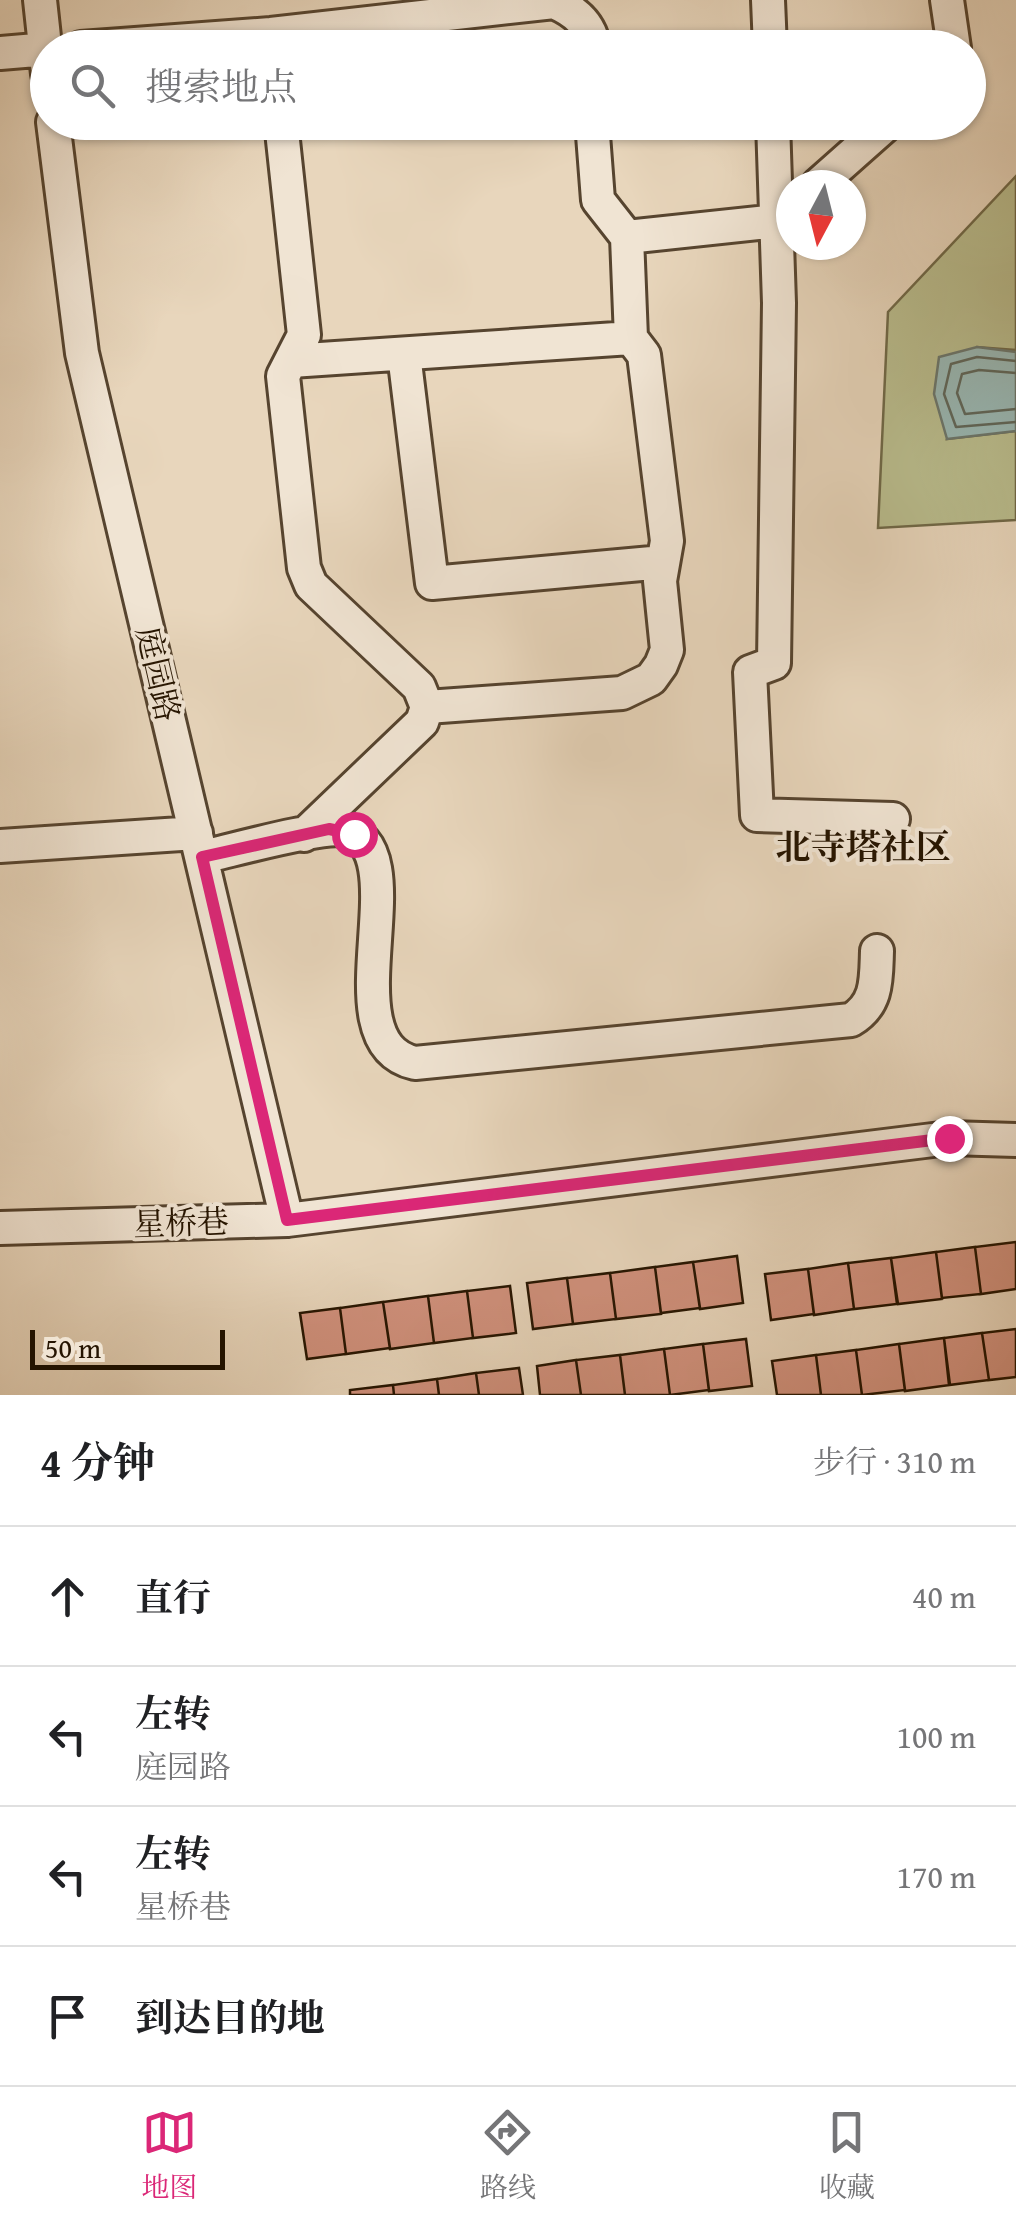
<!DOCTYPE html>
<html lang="zh">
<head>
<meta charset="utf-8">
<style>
	body { margin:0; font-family:"Gentium Book Plus","Noto Serif SC",serif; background:#f6f6f6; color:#202124 }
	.compass { position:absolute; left:776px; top:170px; width:90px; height:90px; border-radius:50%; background:#fff; box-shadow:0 2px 8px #0004; rotate:187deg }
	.scale { position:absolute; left:30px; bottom:25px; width:195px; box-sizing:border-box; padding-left:10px; border:5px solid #251400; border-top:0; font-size:28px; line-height:35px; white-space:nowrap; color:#251400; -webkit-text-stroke:8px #f0e4d3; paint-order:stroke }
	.stop { position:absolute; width:30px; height:30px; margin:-22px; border:8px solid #db2777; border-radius:50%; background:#fff }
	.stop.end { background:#db2777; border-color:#fff; box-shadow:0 2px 10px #0008 }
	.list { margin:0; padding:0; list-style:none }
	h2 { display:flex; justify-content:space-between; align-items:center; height:130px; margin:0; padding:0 40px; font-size:42px }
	h2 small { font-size:32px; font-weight:400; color:#757577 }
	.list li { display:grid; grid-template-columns:65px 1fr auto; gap:30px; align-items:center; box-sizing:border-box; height:140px; padding:0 40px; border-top:2px solid #e0e0e0 }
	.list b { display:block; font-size:38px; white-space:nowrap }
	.list p { margin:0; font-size:32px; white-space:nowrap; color:#757577 }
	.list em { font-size:32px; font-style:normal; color:#757577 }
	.icon { flex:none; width:55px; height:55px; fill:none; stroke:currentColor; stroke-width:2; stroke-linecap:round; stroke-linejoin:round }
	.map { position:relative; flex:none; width:1016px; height:1395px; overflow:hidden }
	.search { position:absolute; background:#fff; box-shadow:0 2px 8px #0004; left:30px; right:30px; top:30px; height:110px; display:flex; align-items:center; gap:25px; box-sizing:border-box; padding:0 35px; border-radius:55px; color:#757577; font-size:38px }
	.sheet { height:690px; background:#fff }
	nav { display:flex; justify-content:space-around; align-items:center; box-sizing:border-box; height:140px; border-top:2px solid #e0e0e0; background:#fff; font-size:28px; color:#757577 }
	nav a { display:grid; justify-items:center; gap:5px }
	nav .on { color:#db2777 }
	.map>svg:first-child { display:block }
</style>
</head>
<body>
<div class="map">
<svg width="1016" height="1395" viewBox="0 0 1016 1395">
	<rect width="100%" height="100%" fill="#e8d6bc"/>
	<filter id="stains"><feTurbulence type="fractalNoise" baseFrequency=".002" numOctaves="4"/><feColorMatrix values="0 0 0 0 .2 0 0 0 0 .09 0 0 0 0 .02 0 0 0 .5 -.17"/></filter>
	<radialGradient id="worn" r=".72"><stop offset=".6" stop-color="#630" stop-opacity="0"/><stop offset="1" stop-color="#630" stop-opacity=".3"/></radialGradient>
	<!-- green -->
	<path fill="#b9bd8e" stroke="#6f6847" stroke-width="2.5" d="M1016,176v174l-39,-3 -30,92 69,-8v89l-138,8 10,-216z"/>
	<!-- water -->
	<path fill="#98b8b5" stroke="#6a766d" stroke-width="2.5" d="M977,347l39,5v79l-69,8 -13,-45 5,-37z"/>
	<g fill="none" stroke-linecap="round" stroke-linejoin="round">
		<!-- shore -->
		<path stroke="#5e665a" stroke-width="2.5" d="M1016,361l-39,-4 -26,7 -7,30 12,33 60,-5
			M1016,373l-37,-3 -17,4 -5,19 8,21 51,-5"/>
	</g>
	<!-- building -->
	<path fill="#d1917d" stroke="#251400" stroke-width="2.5" d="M1016,1242v47l-35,5 -6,-47z
		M975,1247l6,47 -39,4 -6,-46z
		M936,1252l6,47 -44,5 -7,-46z
		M737,1256l6,47 -43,6 -7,-47z
		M891,1258l6,46 -43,5 -6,-46z
		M693,1262l7,46 -39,5 -6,-46z
		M848,1263l6,46 -40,6 -6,-46z
		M655,1267l6,47 -45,5 -6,-46z
		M808,1269l6,45 -43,6 -6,-46z
		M610,1273l6,46 -43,5 -6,-46z
		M567,1278l6,46 -40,5 -6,-46z
		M510,1286l6,47 -43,5 -6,-47z
		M467,1291l6,47 -39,5 -6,-47z
		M428,1296l6,47 -44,6 -7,-47z
		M383,1302l7,46 -44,6 -6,-46z
		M340,1308l6,46 -39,5 -7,-46z
		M1016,1329v48l-27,3 -7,-47z
		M982,1333l7,47 -40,5 -5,-47z
		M944,1338l6,47 -45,6 -6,-47z
		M746,1339l6,47 -43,5 -6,-47z
		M703,1344l6,46 -39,5 -6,-46z
		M899,1344l6,46 -43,5 -6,-45z
		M664,1349l6,46h-45l-5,-40z
		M856,1350l6,45h-41l-5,-40z
		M620,1355l5,40h-44l-5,-35z
		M816,1355l5,40h-44l-5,-34z
		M576,1360l5,35h-41l-3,-29z
		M519,1368l4,27h-44l-3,-22z
		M476,1373l3,22h-40l-2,-16z
		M437,1379l2,16h-45l-1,-10z
		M393,1385l1,10h-44v-5z"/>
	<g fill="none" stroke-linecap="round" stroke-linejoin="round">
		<!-- minor casing -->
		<g stroke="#56442f" stroke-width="38">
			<path id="minor" d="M40,0l8,74
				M768,0l2,48
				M947,0l7,48
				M81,48l190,-14 283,-32c21,9 37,22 40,46
				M0,53l48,-4
				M53,122l29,231 205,867
				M281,122l23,213 -21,41 21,192 7,17 108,102 8,20 -5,15 -118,113
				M592,122l6,78 29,37 4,101
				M773,122l6,181 -5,360 -24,9 7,143 136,4
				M818,185l71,-63
				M627,237l149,-16 15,-12
				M404,354l28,229 231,-21
				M291,361l340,-23 13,17 23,186 -7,40 7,69 -6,15 -10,14 -29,14 -195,14
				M0,846l196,-13
				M202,857c28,-6 119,-32 142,-27 79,18 -21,212 71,233l436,-43c27,-16 25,-41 26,-69
				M0,1228l287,-8 662,-82 67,2"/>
		</g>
		<!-- minor -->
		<use href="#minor" stroke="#f0e4d3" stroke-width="32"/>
	</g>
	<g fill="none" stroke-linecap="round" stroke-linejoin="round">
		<!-- route -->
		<path stroke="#db2777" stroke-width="12" d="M354,834l-25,-5 -127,28 85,363 662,-82"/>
	</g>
	<g text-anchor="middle" stroke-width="8" stroke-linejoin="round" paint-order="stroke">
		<!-- street labels -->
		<g font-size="32" fill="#251400" stroke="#f0e4d3">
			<text transform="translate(158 674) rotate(77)" y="11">庭园路</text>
			<text transform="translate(181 1223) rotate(-2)" y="11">星桥巷</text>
		</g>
		<!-- neighbourhood labels -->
		<g font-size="35" font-weight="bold" fill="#251400" stroke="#f0e4d3">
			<text x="863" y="859">北寺塔社区</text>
		</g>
	</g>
	<rect width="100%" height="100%" filter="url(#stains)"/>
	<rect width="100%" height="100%" fill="url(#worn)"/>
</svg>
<svg class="compass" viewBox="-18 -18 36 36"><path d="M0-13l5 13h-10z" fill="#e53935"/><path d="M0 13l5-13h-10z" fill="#757577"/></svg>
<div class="scale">50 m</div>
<div class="stop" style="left:354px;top:834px"></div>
<div class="stop end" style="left:949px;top:1138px"></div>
<div class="search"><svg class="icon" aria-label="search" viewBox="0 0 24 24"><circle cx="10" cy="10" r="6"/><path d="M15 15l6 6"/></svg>搜索地点</div>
</div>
<section class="sheet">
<h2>4 分钟<small>步行 · 310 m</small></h2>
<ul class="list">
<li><svg class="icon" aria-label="ahead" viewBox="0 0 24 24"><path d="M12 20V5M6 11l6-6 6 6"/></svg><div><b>直行</b></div><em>40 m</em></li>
<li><svg class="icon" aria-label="left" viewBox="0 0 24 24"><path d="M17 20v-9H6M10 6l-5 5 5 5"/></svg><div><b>左转</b><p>庭园路</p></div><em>100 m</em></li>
<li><svg class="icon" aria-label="left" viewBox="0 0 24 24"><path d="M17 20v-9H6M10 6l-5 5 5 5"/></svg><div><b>左转</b><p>星桥巷</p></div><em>170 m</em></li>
<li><svg class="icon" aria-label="arrive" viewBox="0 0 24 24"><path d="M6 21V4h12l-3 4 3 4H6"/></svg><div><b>到达目的地</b></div></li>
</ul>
</section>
<nav>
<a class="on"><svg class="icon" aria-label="map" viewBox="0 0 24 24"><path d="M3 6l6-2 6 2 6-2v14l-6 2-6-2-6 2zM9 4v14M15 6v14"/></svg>地图</a>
<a><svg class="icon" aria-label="directions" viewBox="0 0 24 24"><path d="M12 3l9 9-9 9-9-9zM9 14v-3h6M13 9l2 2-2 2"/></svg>路线</a>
<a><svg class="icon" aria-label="saved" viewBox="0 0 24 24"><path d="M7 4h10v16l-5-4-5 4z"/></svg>收藏</a>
</nav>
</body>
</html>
